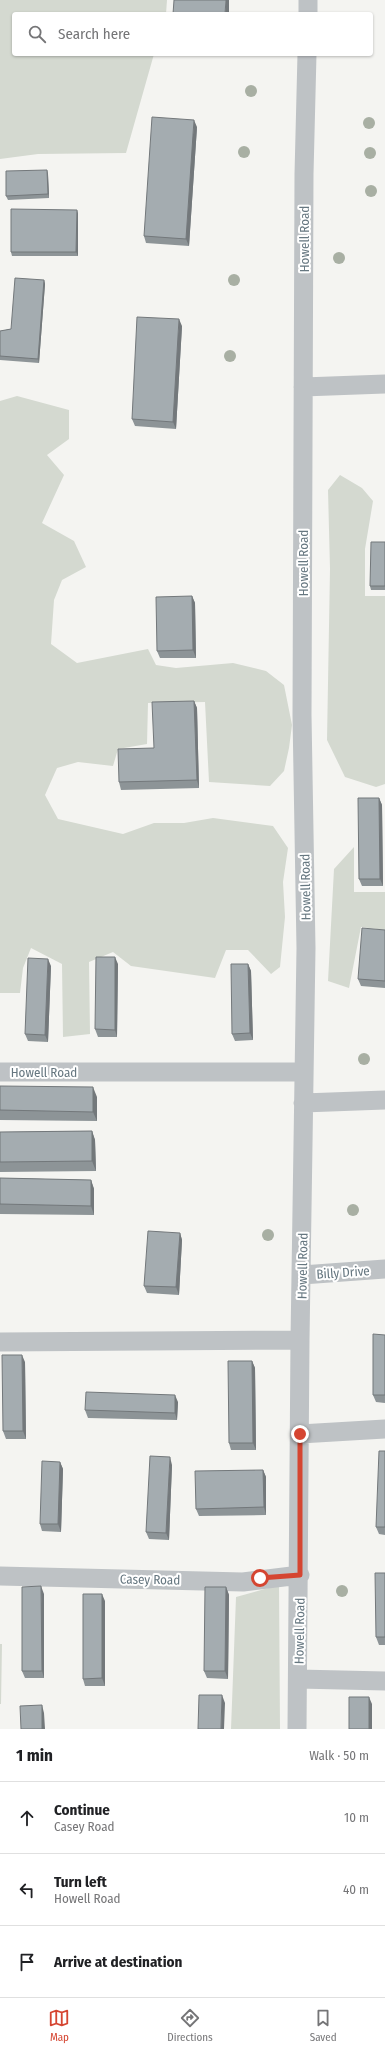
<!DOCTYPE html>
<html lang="en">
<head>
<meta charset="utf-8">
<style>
	body { margin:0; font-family:"Fira Sans Condensed",sans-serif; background:#f6f6f6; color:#202124 }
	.stop { position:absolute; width:12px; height:12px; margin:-9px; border:3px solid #d54531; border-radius:50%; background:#fff }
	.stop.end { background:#d54531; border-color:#fff; box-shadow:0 1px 4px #0008 }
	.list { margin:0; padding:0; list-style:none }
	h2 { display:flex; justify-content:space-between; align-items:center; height:52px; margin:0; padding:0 16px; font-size:17px }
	h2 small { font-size:13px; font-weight:400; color:#757577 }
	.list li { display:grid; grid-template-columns:26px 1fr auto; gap:12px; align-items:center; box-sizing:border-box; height:72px; padding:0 16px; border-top:1px solid #e0e0e0 }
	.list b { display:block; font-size:15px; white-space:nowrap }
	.list p { margin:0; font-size:13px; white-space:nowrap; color:#757577 }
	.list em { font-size:13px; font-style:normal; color:#757577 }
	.icon { flex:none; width:22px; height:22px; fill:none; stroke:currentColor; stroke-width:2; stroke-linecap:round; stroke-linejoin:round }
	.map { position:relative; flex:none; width:385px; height:1729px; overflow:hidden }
	.search { position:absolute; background:#fff; box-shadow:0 1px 3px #0004; left:12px; right:12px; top:12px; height:44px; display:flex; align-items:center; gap:10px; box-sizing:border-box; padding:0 14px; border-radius:4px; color:#757577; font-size:15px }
	.sheet { height:268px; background:#fff }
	nav { display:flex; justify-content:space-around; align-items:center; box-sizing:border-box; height:56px; border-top:1px solid #e0e0e0; background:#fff; font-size:11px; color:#757577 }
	nav a { display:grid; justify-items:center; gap:2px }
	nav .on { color:#d54531 }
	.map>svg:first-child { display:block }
</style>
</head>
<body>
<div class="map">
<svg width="385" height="1729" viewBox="0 0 385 1729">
	<rect width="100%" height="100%" fill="#f4f4f1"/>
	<!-- green -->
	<path fill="#d4d9d0" d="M0,0h167l-1,14h-152v40h140l-28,99 -88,1 -38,5z
		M17,396l52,14v29l-22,16 17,20 -22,48 32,18 12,26 -24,13 -8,20 -3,44 26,19 71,-14 8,16 20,3 57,-5 33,8 18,14 8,40 -3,23 -5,23 -14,15 -61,-4 -4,-80 -57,1 -1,41 -29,5 -5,17 -35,-4 -21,6 -12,27 13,24 65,15 31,-11h30l29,-5 60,8 15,22 -5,34 2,35 -5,50 -9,7 -23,-24h-22l-11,28 -84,-12 -18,-14 -24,10 1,72 -27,3 -1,-73 -31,-16 -8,20 -3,25h-20v-592z
		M340,475l22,13 11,13 -8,48v47h20v188l-9,3 -31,-10 -18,-37 3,-171 -2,-79z
		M354,847v45h31v38l-24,-3 -12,61 -21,-7 6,-112z
		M279,1585l1,144h-49l5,-132z
		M0,1644h2l-1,60h-1z"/>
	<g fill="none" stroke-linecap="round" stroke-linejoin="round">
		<!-- street -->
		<path stroke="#bec2c5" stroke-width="19" d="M308,14v-14
			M303,387l82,-3
			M0,1072h304
			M303,1103l82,-3
			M302,1275l83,-6
			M0,1342l300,-2
			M300,1434l85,-5
			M0,1576l243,6 57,-7
			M298,1679l87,2
			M297,1729l3,-389 6,-392 -4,-233 2,-541 3,-120"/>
	</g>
	<!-- trees -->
	<g fill="#a8afa3">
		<circle cx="251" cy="91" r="6"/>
		<circle cx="369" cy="123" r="6"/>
		<circle cx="244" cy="152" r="6"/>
		<circle cx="370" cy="153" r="6"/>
		<circle cx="371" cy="191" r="6"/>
		<circle cx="339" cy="258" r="6"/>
		<circle cx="234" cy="280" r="6"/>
		<circle cx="230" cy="356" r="6"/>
		<circle cx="364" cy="1059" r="6"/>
		<circle cx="353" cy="1210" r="6"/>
		<circle cx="268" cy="1235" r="6"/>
		<circle cx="342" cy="1591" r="6"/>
	</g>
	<!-- wall -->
	<path fill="#8d9497" d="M197,127l-8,119 -43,-3 -2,-7z
		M47,170l1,4 1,24 -41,2 -2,-4z
		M77,210l1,4v42h-66l-1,-4z
		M44,280l1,4 -6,79 -39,-3v-29l11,-2z
		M182,326l-6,103 -41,-3 -3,-7z
		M385,542v48h-14l-1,-4z
		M192,596l3,7 1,55h-36l-3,-7z
		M194,701l3,7 2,80 -78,2 -2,-8 35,-34z
		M379,798l3,7 1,81h-21l-3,-7z
		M385,930v58l-24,-2 -3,-7z
		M118,964l-1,73h-19l-3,-8z
		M248,964l3,7 2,69 -18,1 -3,-7z
		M51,966l-3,76 -20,-1 -3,-7z
		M0,1086l97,11v24l-97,-1z
		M92,1131l3,9 1,31 -96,1v-40z
		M0,1178l91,2 3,9v26l-94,-1z
		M180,1233l2,7 -3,55 -32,-2 -3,-7z
		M385,1335v68l-9,-1 -3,-7z
		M252,1361l3,7 1,82h-25l-2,-7z
		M25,1362l1,77h-20l-3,-8z
		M178,1402l-1,18 -89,-2 -3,-8z
		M385,1451v84l-6,-1 -3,-7z
		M60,1462l3,7 -2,63 -19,-1 -2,-7z
		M172,1465l-3,75 -20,-1 -3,-7z
		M263,1470l3,7v38l-67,1 -3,-7z
		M385,1573v72h-6l-3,-8z
		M226,1587l3,8 -1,84 -21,-1 -3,-7z
		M44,1594v84h-19l-3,-7z
		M105,1601v85h-20l-2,-7z"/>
	<!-- shaded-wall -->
	<path fill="#73787b" d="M226,0h3v14h-4z
		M194,120l3,7 -8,119 -3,-7z
		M47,170l1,4 1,24 -1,-4z
		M77,210l1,4v42l-2,-4z
		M44,280l1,4 -6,79 -1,-4z
		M179,319l3,7 -6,103 -3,-7z
		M192,596l3,7 1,55 -3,-8z
		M194,701l3,7 2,80 -2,-8z
		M379,798l3,7 1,81 -3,-7z
		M115,957l3,7 -1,73 -2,-7z
		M48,959l3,7 -3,76 -3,-7z
		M248,964l3,7 2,69 -3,-7z
		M93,1087l4,10v24l-4,-9z
		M92,1131l3,9 1,31 -4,-10z
		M91,1180l3,9v26l-3,-9z
		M180,1233l2,7 -3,55 -3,-8z
		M22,1355l3,7 1,77 -3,-8z
		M252,1361l3,7 1,82 -3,-7z
		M175,1395l3,7 -1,18 -2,-7z
		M170,1457l2,8 -3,75 -3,-7z
		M60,1462l3,7 -2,63 -3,-8z
		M263,1470l3,7v38l-2,-8z
		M41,1586l3,8v84l-2,-7z
		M226,1587l3,8 -1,84 -3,-8z
		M102,1594l3,7v85l-3,-8z
		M222,1695l3,8 -1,26h-3z
		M369,1697l3,7v25h-3z
		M42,1705l2,8 1,16h-3z"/>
	<!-- building -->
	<path fill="#a4acb0" stroke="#73787b" d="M174,0h52l-1,14h-52z
		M152,117l42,3 -8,119 -42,-3z
		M47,170l1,24 -42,2v-25z
		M11,209l66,1 -1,42h-65z
		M15,278l29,2 -6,79 -38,-3v-25l11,-2z
		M137,317l42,2 -6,103 -41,-3z
		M371,542h14v44h-15z
		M192,596l1,54 -36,1 -1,-54z
		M194,701l3,79 -78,2 -1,-33 36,-1 -2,-46z
		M358,798h21l1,81h-21z
		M362,928l23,2v51l-27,-2z
		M96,957h19v73l-20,-1z
		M28,958l20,1 -3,76 -20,-1z
		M231,964h17l2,69 -18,1z
		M0,1086l93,1v25l-93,-2z
		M92,1131v30l-92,1v-30z
		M0,1178l91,2v26l-91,-2z
		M148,1231l32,2 -4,54 -32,-1z
		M373,1334l12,1v60h-12z
		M2,1355h20l1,76h-20z
		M228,1361h24l1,82h-24z
		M86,1392l89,3v18l-90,-3z
		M379,1451h6v76h-9z
		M150,1456l20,1 -4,76 -20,-1z
		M42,1461l18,1 -2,62h-18z
		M263,1470l1,37 -68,2 -1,-38z
		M375,1573h10v64h-9z
		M41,1586l1,85h-20v-84z
		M205,1587h21l-1,84h-21z
		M83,1594h19v84l-19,1z
		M199,1695h23l-1,34h-23z
		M349,1697h20v32h-20z
		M42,1705v24h-21l-1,-23z"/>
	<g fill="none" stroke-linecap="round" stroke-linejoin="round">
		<!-- route -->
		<path stroke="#d54531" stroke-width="5" d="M260,1578l40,-3v-141"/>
	</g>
	<g text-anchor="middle" stroke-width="4" stroke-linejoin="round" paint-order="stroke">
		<!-- street labels -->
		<g font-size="13" fill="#667780" stroke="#fff">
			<text transform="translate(304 239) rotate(-90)" y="5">Howell Road</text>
			<text transform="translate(303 563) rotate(-90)" y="5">Howell Road</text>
			<text transform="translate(305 887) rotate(-91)" y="5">Howell Road</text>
			<text x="44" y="1077">Howell Road</text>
			<text transform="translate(302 1266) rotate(-89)" y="5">Howell Road</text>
			<text transform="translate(343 1272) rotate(-4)" y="5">Billy Drive</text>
			<text transform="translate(150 1579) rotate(1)" y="5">Casey Road</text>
			<text transform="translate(299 1631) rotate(-89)" y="5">Howell Road</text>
		</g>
	</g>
</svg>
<div class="stop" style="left:260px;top:1578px"></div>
<div class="stop end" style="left:300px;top:1434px"></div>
<div class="search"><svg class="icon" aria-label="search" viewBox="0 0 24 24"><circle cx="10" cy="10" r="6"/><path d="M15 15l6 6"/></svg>Search here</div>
</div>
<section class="sheet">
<h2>1 min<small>Walk · 50 m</small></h2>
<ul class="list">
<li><svg class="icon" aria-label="ahead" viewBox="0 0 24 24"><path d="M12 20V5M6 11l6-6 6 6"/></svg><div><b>Continue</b><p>Casey Road</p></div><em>10 m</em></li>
<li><svg class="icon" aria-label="left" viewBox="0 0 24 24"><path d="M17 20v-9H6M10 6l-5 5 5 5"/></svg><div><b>Turn left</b><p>Howell Road</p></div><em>40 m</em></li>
<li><svg class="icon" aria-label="arrive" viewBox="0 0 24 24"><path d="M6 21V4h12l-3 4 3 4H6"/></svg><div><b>Arrive at destination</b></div></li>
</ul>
</section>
<nav>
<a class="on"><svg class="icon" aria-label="map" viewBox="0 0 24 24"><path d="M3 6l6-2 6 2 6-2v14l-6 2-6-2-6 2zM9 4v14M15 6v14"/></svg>Map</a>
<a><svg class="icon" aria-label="directions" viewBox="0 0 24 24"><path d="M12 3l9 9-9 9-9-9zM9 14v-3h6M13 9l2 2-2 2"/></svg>Directions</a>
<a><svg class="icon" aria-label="saved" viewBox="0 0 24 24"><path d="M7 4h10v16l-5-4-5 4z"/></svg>Saved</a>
</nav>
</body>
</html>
